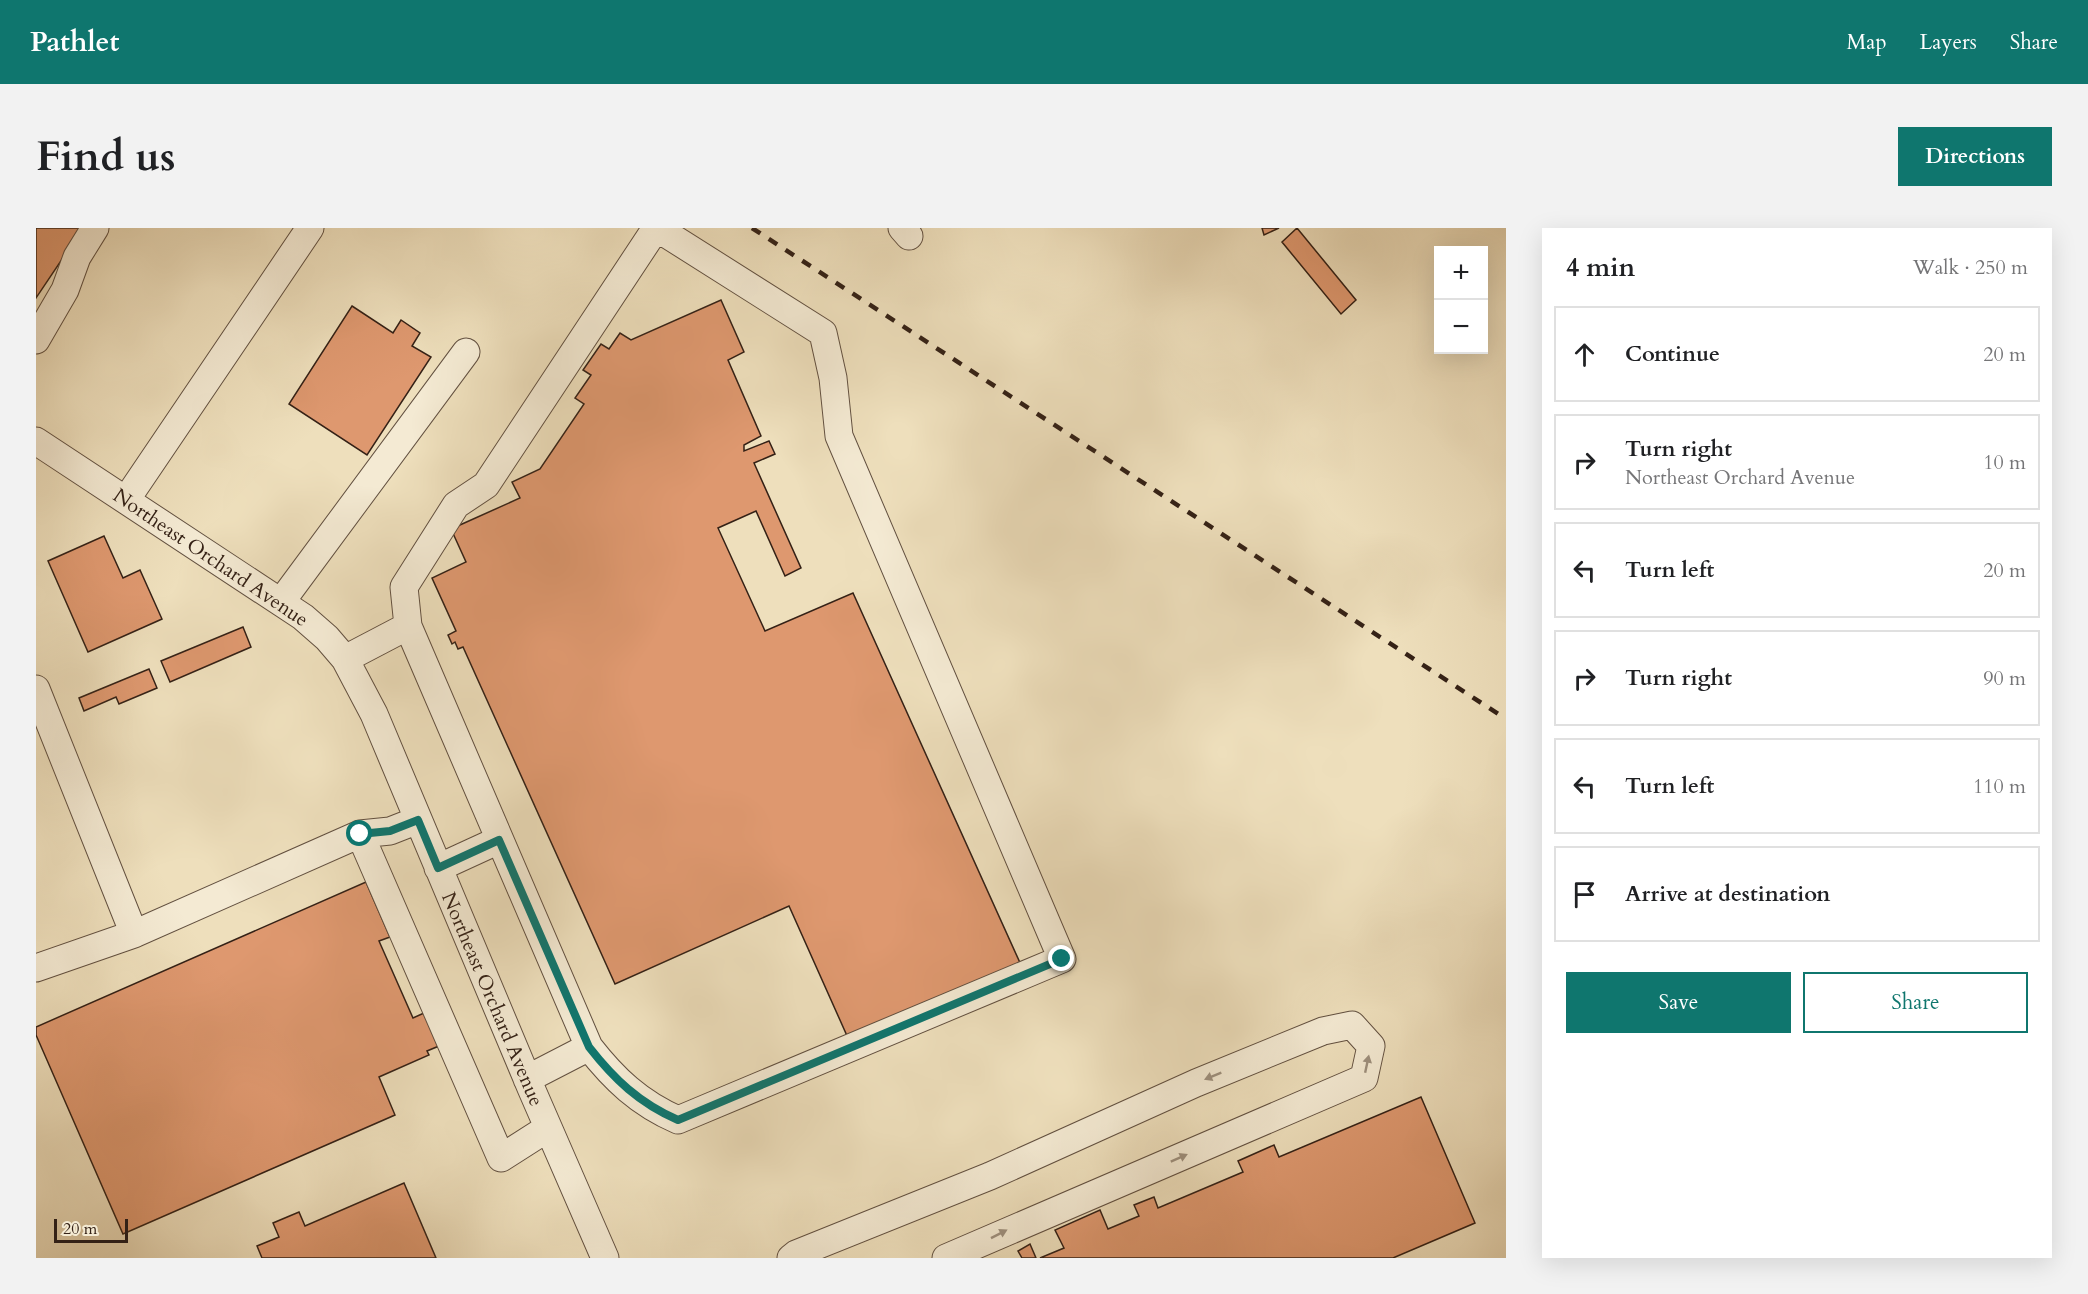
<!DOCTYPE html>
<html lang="en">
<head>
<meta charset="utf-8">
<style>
	body { margin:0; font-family:Cardo,serif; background:#f2f2f2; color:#202124 }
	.controls { position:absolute; right:18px; top:18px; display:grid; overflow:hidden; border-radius:0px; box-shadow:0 6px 24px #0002 }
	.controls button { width:54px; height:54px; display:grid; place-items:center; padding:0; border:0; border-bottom:2px solid #e0e0e0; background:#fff; color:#202124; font:30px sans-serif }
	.scale { position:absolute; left:18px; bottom:15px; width:74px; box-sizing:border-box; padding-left:6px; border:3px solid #342116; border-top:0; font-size:16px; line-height:21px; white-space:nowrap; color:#342116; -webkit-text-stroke:4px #f4ead3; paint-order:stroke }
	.stop { position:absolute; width:18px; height:18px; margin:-14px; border:4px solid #0f766e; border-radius:50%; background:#fff }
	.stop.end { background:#0f766e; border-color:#fff; box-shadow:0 2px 6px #0008 }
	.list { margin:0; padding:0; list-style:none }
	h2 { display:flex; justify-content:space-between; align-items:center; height:78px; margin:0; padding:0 24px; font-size:26px }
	h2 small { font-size:20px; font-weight:400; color:#757577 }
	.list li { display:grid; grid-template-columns:39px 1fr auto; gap:18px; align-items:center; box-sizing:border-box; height:96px; margin:0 12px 12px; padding:0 12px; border:2px solid #e0e0e0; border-radius:0px }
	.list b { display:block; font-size:22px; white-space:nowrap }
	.list p { margin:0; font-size:20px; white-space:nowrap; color:#757577 }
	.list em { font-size:20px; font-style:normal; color:#757577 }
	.actions { display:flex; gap:12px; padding:18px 24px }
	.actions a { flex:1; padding:14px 0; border:2px solid #0f766e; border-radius:0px; text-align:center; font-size:21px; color:#0f766e }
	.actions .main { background:#0f766e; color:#fff }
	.icon { flex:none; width:33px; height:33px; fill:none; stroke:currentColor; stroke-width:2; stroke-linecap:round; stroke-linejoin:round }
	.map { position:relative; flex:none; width:1470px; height:1030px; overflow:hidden; border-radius:0px }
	header { display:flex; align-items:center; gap:36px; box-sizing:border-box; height:84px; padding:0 30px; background:#0f766e; color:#fff }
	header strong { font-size:28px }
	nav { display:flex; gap:33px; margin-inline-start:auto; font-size:21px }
	.intro { display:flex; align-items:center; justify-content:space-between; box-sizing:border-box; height:144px; padding:0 36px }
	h1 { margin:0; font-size:42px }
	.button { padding:15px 27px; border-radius:0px; background:#0f766e; color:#fff; font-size:21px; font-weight:700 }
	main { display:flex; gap:36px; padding:0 36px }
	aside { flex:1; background:#fff; border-radius:0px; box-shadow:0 6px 24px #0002 }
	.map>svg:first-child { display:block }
</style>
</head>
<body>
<header>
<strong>Pathlet</strong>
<nav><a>Map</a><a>Layers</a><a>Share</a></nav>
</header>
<div class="intro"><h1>Find us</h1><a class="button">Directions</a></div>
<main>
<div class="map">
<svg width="1470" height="1030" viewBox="0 0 1470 1030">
	<rect width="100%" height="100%" fill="#eedfbc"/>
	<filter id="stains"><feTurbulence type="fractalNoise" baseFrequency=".00333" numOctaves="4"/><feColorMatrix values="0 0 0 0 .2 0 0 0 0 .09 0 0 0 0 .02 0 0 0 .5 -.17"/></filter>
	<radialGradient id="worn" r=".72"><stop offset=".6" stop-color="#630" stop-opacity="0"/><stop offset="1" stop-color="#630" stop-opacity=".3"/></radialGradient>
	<!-- building -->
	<path fill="#de986f" stroke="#342116" stroke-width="1.5" d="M0,0h47l-47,70z
		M1226,0h17l-15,7z
		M1261,0l59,72 -15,14 -59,-72z
		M685,72l23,52 -16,8 33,76 -17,9v6l25,-10 6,13 -21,9 47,105 -16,8 -29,-65 -38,17 47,103 88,-38 168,372 -173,73 -59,-132 -174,78 -152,-337 -5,2 -3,-7 -3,2 -4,-9 8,-4 -24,-53 34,-16 -15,-33 69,-31 -8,-16 28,-13 44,-65 -9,-6 16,-23 -8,-5 18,-26 8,5 11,-16 11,7z
		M316,78l41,27 8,-13 19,13 -8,13 19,11 -64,98 -78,-51z
		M68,308l19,42 17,-8 22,49 -74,33 -40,-91z
		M207,399l8,20 -81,35 -9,-21z
		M113,441l8,19 -38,16 -3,-7 -32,14 -5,-13z
		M330,654l24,55 -11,4 34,77 11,-5 15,33 -12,5 2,4 -50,22 16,38 -272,119 -87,-199v-8z
		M1385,869l54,126 -82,35h-353l24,-10 -9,-18 45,-20 8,19 31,-13 -5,-11 20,-8 4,11 85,-36 -5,-11 36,-16 5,12z
		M368,955l32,75h-174l-5,-12 22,-9 -6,-14 26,-11 6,14z
		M994,1016l6,14h-14l-4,-7z"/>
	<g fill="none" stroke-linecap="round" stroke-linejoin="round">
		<!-- minor casing -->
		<g stroke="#625040" stroke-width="29">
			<path id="minor" d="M866,0l7,8
				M0,112l29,-50 12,-33 18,-29
				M0,213l267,176 24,21 18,21 29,55 157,374 74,170
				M90,272l184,-272
				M245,374l185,-250
				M372,398l-4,-39 52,-82 30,-20 170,-257
				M309,431l63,-33 181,421 -62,32
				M0,461l98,245 226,-100
				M382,592l-28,11 -30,3 141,324 47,-30
				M402,640l61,-28
				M0,740l98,-34
				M553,819c25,32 50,56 89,73l384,-161 -223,-523 -6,-58 -10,-45 -166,-105
				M755,1030l5,-4 194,-78 206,-93 127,-52 29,-6 19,21 -7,32 -418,180"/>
		</g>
		<!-- minor -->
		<use href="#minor" stroke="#f4ead3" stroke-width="27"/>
		<!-- rail -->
		<path stroke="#342116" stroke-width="4.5" stroke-dasharray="10 10" stroke-linecap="butt" d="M716,0l754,491"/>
	</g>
	<!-- one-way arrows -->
	<defs><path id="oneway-solid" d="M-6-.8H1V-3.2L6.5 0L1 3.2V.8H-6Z" transform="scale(1.5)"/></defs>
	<g fill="#9e907e">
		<use href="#oneway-solid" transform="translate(1331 836) rotate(-78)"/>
		<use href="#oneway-solid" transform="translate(1177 848) rotate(158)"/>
		<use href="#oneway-solid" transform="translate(1143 930) rotate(-24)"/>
		<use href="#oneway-solid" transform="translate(963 1006) rotate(-27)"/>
	</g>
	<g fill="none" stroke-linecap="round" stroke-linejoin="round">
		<!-- route -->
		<path stroke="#0f766e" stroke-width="8" d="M324,606l30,-3 28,-11 20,48 61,-28 90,207c25,32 50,56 89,73l384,-161"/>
	</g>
	<g text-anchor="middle" stroke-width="4.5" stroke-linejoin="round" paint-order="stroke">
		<!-- street labels -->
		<g font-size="20" fill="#342116" stroke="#f4ead3">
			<text transform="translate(175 329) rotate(34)" y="7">Northeast Orchard Avenue</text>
			<text transform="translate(457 771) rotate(67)" y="7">Northeast Orchard Avenue</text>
		</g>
	</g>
	<rect width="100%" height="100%" filter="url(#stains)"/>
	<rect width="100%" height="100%" fill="url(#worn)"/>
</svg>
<div class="controls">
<button>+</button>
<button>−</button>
</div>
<div class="scale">20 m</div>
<div class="stop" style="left:324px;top:606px"></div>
<div class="stop end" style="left:1026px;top:731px"></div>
</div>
<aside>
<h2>4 min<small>Walk · 250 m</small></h2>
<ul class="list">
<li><svg class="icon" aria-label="ahead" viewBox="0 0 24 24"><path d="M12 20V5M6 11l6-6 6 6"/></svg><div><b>Continue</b></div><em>20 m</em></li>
<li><svg class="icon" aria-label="right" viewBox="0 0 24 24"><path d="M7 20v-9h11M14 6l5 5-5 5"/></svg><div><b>Turn right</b><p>Northeast Orchard Avenue</p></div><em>10 m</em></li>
<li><svg class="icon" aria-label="left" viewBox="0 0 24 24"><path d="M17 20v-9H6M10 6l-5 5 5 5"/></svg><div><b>Turn left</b></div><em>20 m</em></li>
<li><svg class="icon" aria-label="right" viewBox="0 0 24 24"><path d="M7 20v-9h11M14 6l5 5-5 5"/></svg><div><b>Turn right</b></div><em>90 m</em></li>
<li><svg class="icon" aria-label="left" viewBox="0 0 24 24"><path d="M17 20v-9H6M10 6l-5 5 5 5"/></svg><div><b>Turn left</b></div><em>110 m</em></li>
<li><svg class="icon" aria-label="arrive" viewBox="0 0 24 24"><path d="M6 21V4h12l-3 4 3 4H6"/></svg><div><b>Arrive at destination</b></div></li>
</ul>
<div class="actions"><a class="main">Save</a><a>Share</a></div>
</aside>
</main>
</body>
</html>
